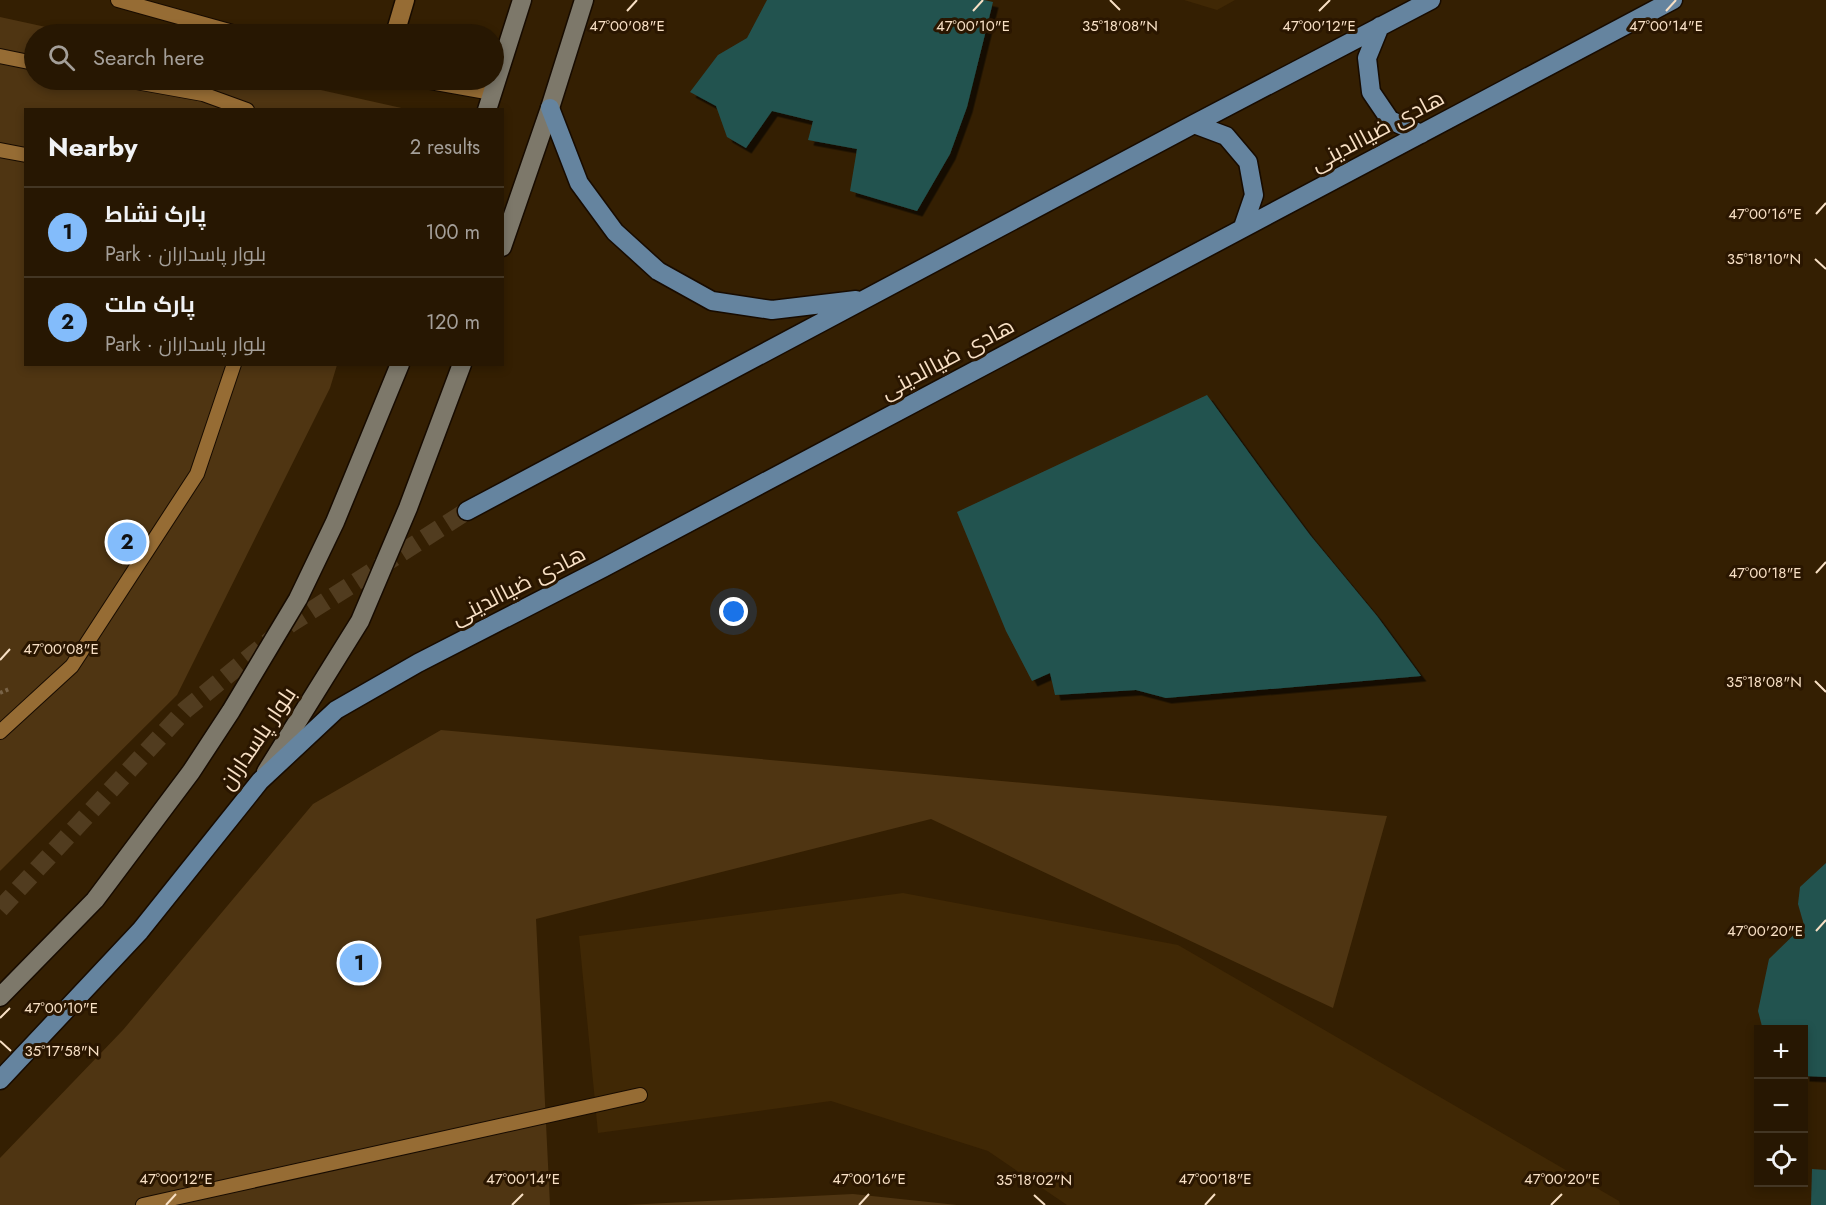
<!DOCTYPE html>
<html lang="en">
<head>
<meta charset="utf-8">
<style>
	body { margin:0; font-family:Jost,Cairo,sans-serif; background:#332411; color:#f1f3f6 }
	.controls { position:absolute; right:18px; bottom:18px; display:grid; overflow:hidden; border-radius:0px; box-shadow:0 3px 9px #0003 }
	.controls button { width:54px; height:54px; display:grid; place-items:center; padding:0; border:0; border-bottom:2px solid #433624; background:#271702; color:#f1f3f6; font:30px sans-serif }
	.you { position:absolute; left:734px; top:612px; width:21px; height:21px; margin:-15px; border:4px solid #fff; border-radius:50%; background:#1a73e8; box-shadow:0 0 0 9px #1a73e833 }
	.badge { display:grid; place-items:center; width:39px; height:39px; border-radius:50%; background:#83bcfb; color:#111; font-size:20px; font-weight:700 }
	.pin { position:absolute; translate:-50% -50%; border:3px solid #fff; box-shadow:0 2px 6px #0006 }
	.list { margin:0; padding:0; list-style:none }
	h2 { display:flex; justify-content:space-between; align-items:center; height:78px; margin:0; padding:0 24px; font-size:26px }
	h2 small { font-size:20px; font-weight:400; color:#a49f99 }
	.list li { display:grid; grid-template-columns:39px 1fr auto; gap:18px; align-items:center; box-sizing:border-box; height:90px; padding:0 24px; border-top:2px solid #433624 }
	.list b { display:block; font-size:22px; white-space:nowrap }
	.list p { margin:0; font-size:20px; white-space:nowrap; color:#a49f99 }
	.list em { font-size:20px; font-style:normal; color:#a49f99 }
	.icon { flex:none; width:33px; height:33px; fill:none; stroke:currentColor; stroke-width:2; stroke-linecap:round; stroke-linejoin:round }
	.map { position:relative; flex:none; width:1826px; height:1205px; overflow:hidden }
	.search { position:absolute; background:#271702; box-shadow:0 3px 9px #0003; left:24px; top:24px; width:480px; height:66px; display:flex; align-items:center; gap:15px; box-sizing:border-box; padding:0 21px; border-radius:33px; color:#a49f99; font-size:22px }
	.panel { position:absolute; background:#271702; box-shadow:0 3px 9px #0003; left:24px; top:108px; width:480px; height:258px; border-radius:0px }
	.map>svg:first-child { display:block }
</style>
</head>
<body>
<div class="map">
<svg width="1826" height="1205" viewBox="0 0 1826 1205">
	<defs>
		<filter id="shadow"><feDropShadow dx="5.5" dy="5.5" stdDeviation="0" flood-color="#0009"/></filter>
	</defs>
	<rect width="100%" height="100%" fill="#341f02"/>
	<!-- built -->
	<path fill="#402805" d="M1184,0h51l-18,10z
		M903,893l275,52 441,256 1,4h-553l-79,-54 -157,-50 -233,32 -19,-197z"/>
	<!-- green -->
	<path fill="#4f3512" d="M0,17l78,17h-44v46h242l130,29 -380,1v254l311,1 -7,23 -153,307 -177,176z
		M441,730l946,86 -54,192 -402,-189 -395,100 14,286h-550v-47l123,-128 190,-226z
		M853,1194l104,11h-332z"/>
	<!-- building -->
	<path fill="#235250" filter="url(#shadow)" d="M767,0h217l9,2 -26,105 -17,47 -33,57 -67,-20 7,-42 -49,-9 5,-19 -41,-10 -26,37 -19,-11 -11,-31 -26,-14 28,-37 29,-17z
		M1207,395l64,88 39,52 67,81 44,60 -255,22 -30,-8 -81,5 -5,-22 -18,8 -26,-50 -49,-119z
		M1826,863v214l-22,-1v-46h-41l-5,-19 11,-52 35,-34 -6,-21 2,-17z
		M1812,1169l14,1v35h-15z"/>
	<g fill="none" stroke-linecap="round" stroke-linejoin="round">
		<!-- primary-tunnel -->
		<path stroke="#513c1f" stroke-width="18" stroke-dasharray="18 9" stroke-linecap="butt" d="M0,909l185,-199 105,-86 177,-113"/>
		<!-- service casing -->
		<g stroke="#170b00" stroke-width="16">
			<path id="service" d="M118,0l122,34
				M0,56l34,7
				M125,80l78,14 44,16
				M419,80l73,13
				M0,150l26,5
				M0,732l72,-66 125,-192 37,-110
				M143,1205l497,-110"/>
		</g>
		<!-- minor casing -->
		<g stroke="#170b00" stroke-width="21">
			<path id="minor" d="M395,34l10,-34"/>
		</g>
		<!-- secondary casing -->
		<g stroke="#170b00" stroke-width="21">
			<path id="secondary" d="M487,110l35,-110
				M502,247l48,-139 34,-108
				M266,772l94,-151 48,-113 54,-144
				M0,997l95,-97 96,-128 40,-61 67,-112 37,-77 65,-158"/>
		</g>
		<!-- primary casing -->
		<g stroke="#170b00" stroke-width="21">
			<path id="primary" d="M1380,26l-13,32 4,34 19,28 31,14
				M550,108l29,75 36,49 43,39 54,30 60,9 84,-10
				M1194,124l32,12 22,26 6,33 -11,32
				M467,511l727,-387 237,-124
				M0,1080l140,-149 120,-150 76,-71 82,-47 185,-95 1070,-568"/>
		</g>
		<!-- path -->
		<path stroke="#796347" stroke-width="4" stroke-dasharray="3 3" stroke-linecap="butt" d="M0,693l9,-4"/>
		<!-- service -->
		<use href="#service" stroke="#966c34" stroke-width="14"/>
		<!-- minor -->
		<use href="#minor" stroke="#966c34" stroke-width="18"/>
		<!-- secondary -->
		<use href="#secondary" stroke="#7d786a" stroke-width="18"/>
		<!-- primary -->
		<use href="#primary" stroke="#65849f" stroke-width="18"/>
	</g>
	<!-- ticks -->
	<path fill="none" stroke="#f8e0c5" stroke-width="2" d="M1110,0l10,10M627,11l10,-11M973,11l10,-11M1319,11l11,-11M1666,11l10,-11M1816,214l10,-11M1815,259l11,10M1816,573l10,-11M0,660l10,-11M1815,681l11,11M1816,931l10,-11M0,1018l10,-10M0,1041l11,10M1034,1195l11,10M166,1205l10,-11M512,1205l11,-11M859,1205l10,-11M1205,1205l10,-11M1551,1205l11,-11"/>
	<g text-anchor="middle" stroke-width="6" stroke-linejoin="round" paint-order="stroke">
		<!-- street labels -->
		<g font-size="22" fill="#f8e0c5" stroke="#2a1600">
			<text transform="translate(1377 130) rotate(-28)" y="8">هادی ضیاالدینی</text>
			<text transform="translate(947 358) rotate(-28)" y="8">هادی ضیاالدینی</text>
			<text transform="translate(518 585) rotate(-27)" y="8">هادی ضیاالدینی</text>
			<text transform="translate(257 738) rotate(-56)" y="8">بلوار پاسداران</text>
		</g>
	</g>
	<g font-size="15" text-anchor="middle" fill="#f8e0c5" stroke="#2a1600" stroke-width="6" stroke-linejoin="round" paint-order="stroke">
		<text x="1120" y="31">35°18'08"N</text>
		<text x="627" y="31">47°00'08"E</text>
		<text x="973" y="31">47°00'10"E</text>
		<text x="1319" y="31">47°00'12"E</text>
		<text x="1666" y="31">47°00'14"E</text>
		<text x="1765" y="219">47°00'16"E</text>
		<text x="1764" y="264">35°18'10"N</text>
		<text x="1765" y="578">47°00'18"E</text>
		<text x="61" y="654">47°00'08"E</text>
		<text x="1764" y="687">35°18'08"N</text>
		<text x="1765" y="936">47°00'20"E</text>
		<text x="61" y="1013">47°00'10"E</text>
		<text x="62" y="1056">35°17'58"N</text>
		<text x="176" y="1184">47°00'12"E</text>
		<text x="523" y="1184">47°00'14"E</text>
		<text x="869" y="1184">47°00'16"E</text>
		<text x="1215" y="1184">47°00'18"E</text>
		<text x="1562" y="1184">47°00'20"E</text>
		<text x="1034" y="1185">35°18'02"N</text>
	</g>
</svg>
<div class="controls">
<button>+</button>
<button>−</button>
<button><svg class="icon" aria-label="locate" viewBox="0 0 24 24"><circle cx="12" cy="12" r="6"/><path d="M12 2v4M12 18v4M2 12h4M18 12h4"/></svg></button>
</div>
<div class="you"></div>
<div class="pin badge" style="left:359px;top:963px">1</div>
<div class="pin badge" style="left:127px;top:542px">2</div>
<div class="search"><svg class="icon" aria-label="search" viewBox="0 0 24 24"><circle cx="10" cy="10" r="6"/><path d="M15 15l6 6"/></svg>Search here</div>
<section class="panel">
<h2>Nearby<small>2 results</small></h2>
<ul class="list">
<li><span class="badge">1</span><div><b>پارک نشاط</b><p>Park · بلوار پاسداران</p></div><em>100 m</em></li>
<li><span class="badge">2</span><div><b>پارک ملت</b><p>Park · بلوار پاسداران</p></div><em>120 m</em></li>
</ul>
</section>
</div>
</body>
</html>
